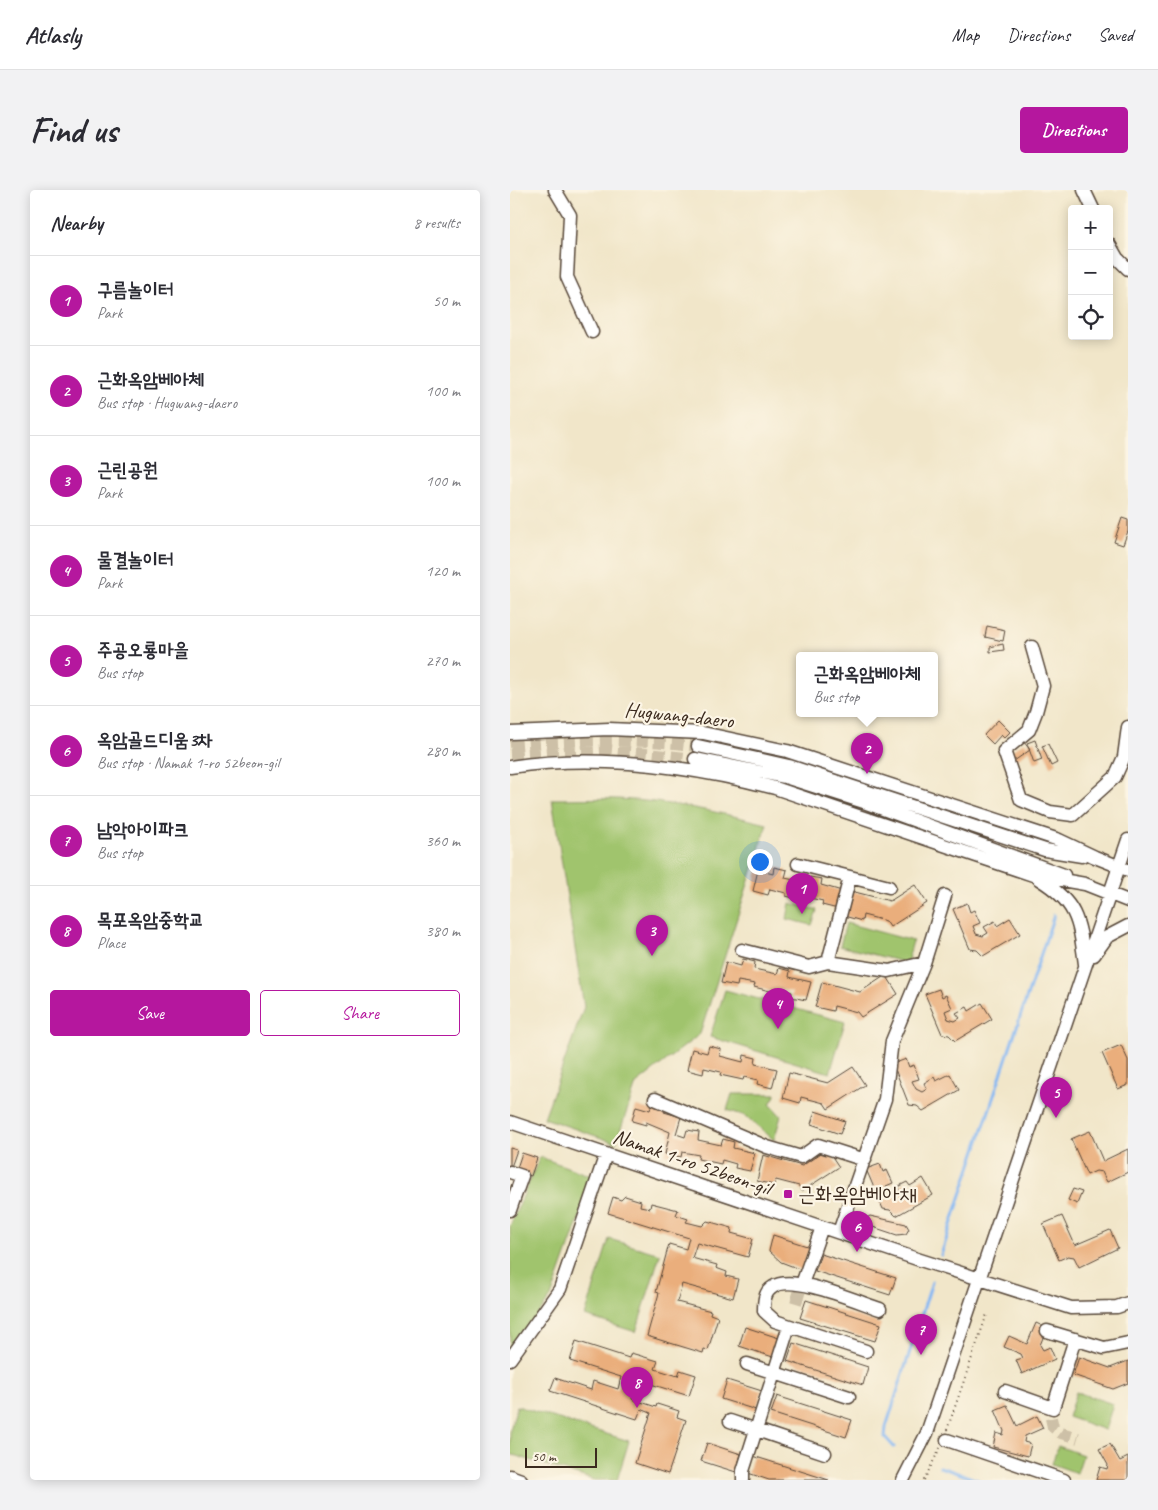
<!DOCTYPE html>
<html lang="en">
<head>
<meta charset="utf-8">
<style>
	body { margin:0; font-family:Caveat,"Poor Story",sans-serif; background:#f2f2f3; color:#2b2b33 }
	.controls { position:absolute; right:15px; top:15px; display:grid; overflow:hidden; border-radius:5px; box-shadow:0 2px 12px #0003 }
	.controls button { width:45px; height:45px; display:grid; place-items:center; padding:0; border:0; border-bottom:1px solid #e1e1e2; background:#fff; color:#2b2b33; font:25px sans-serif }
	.scale { position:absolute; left:15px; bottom:12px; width:72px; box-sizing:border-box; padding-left:5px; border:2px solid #3b2a1e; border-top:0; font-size:14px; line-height:18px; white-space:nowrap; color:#3b2a1e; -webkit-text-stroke:4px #fcf5e5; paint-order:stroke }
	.you { position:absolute; left:249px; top:671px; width:18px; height:18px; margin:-12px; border:4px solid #fff; border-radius:50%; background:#1a73e8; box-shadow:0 0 0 8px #1a73e833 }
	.badge { display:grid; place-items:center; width:32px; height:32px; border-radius:50%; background:#b5179e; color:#fff; font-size:16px; font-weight:700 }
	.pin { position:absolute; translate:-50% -41px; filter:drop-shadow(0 1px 2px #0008) }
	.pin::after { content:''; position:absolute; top:26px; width:18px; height:15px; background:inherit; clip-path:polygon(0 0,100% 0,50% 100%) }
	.popup { position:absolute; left:286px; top:462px; width:142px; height:65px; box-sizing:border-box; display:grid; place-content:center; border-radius:5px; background:#fff; filter:drop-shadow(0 1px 4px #0005); font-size:16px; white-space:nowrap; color:#7c7c81 }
	.popup b { font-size:19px; color:#2b2b33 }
	.popup::after { content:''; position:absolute; left:50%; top:100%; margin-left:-10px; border:10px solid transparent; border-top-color:#fff }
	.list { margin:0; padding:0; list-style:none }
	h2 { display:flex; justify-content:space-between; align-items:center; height:65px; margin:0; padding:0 20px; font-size:21px }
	h2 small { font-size:16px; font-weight:400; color:#7c7c81 }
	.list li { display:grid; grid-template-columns:32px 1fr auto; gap:15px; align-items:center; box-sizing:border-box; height:90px; padding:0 20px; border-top:1px solid #e1e1e2 }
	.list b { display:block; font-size:19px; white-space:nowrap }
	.list p { margin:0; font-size:16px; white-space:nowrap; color:#7c7c81 }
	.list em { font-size:16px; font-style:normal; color:#7c7c81 }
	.actions { display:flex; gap:10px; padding:15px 20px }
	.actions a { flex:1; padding:11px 0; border:1px solid #b5179e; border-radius:5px; text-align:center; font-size:18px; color:#b5179e }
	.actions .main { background:#b5179e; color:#fff }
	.icon { flex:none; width:28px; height:28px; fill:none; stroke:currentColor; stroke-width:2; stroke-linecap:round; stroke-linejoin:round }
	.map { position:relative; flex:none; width:618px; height:1290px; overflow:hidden; border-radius:5px }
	header { display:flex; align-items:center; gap:30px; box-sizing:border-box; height:70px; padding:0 25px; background:#fff; border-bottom:1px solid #e1e1e2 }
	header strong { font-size:24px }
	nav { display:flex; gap:28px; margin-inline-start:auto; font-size:18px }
	.intro { display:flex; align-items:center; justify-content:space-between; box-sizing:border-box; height:120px; padding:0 30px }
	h1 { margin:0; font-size:35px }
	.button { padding:12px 22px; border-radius:5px; background:#b5179e; color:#fff; font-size:18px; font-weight:700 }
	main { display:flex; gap:30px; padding:0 30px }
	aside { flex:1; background:#fff; border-radius:5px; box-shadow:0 2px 12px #0003 }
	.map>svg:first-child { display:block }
</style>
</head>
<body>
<header>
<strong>Atlasly</strong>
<nav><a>Map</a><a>Directions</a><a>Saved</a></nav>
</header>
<div class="intro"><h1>Find us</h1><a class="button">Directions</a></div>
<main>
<aside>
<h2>Nearby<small>8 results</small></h2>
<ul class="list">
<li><span class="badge">1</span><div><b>구름놀이터</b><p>Park</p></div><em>50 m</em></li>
<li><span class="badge">2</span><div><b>근화옥암베아체</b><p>Bus stop · Hugwang-daero</p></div><em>100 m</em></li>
<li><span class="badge">3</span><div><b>근린공원</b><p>Park</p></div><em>100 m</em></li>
<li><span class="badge">4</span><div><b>물결놀이터</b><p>Park</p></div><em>120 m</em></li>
<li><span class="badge">5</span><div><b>주공오룡마을</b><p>Bus stop</p></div><em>270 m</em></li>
<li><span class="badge">6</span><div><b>옥암골드디움3차</b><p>Bus stop · Namak 1-ro 52beon-gil</p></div><em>280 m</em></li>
<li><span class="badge">7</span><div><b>남악아이파크</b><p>Bus stop</p></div><em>360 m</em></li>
<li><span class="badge">8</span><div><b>목포옥암중학교</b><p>Place</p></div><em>380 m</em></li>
</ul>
<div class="actions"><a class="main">Save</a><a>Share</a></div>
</aside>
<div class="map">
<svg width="618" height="1290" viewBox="0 0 618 1290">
	<rect width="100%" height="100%" fill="#fcf5e5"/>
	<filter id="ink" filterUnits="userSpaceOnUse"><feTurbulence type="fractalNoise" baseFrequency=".02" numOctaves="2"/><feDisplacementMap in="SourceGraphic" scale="10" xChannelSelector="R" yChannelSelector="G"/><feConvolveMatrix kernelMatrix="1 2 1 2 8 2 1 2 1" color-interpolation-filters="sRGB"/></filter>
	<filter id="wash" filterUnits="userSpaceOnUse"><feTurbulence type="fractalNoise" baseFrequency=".0096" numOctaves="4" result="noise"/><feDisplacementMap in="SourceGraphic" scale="20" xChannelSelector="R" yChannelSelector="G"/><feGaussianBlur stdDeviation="1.12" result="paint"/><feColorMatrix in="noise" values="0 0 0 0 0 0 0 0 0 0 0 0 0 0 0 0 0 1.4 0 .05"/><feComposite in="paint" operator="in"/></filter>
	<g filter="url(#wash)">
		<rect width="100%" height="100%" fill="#f1e6c9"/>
		<!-- green -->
		<path fill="#a0c46d" stroke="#6e7746" d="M42,609c22,0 44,-1 66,0 50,2 100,13 149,25l-67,210 -64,50 -20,59 -72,-25 40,-111z
			M280,713l27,7 -5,15 -25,-6z
			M336,733l67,18 -6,22 -67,-17z
			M215,800l120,32 -15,51 -120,-36z
			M222,904h44l-6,10 11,12 -7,24 -28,-24 -19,-6z
			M30,967l54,20 -43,120 -41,56v-127z
			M99,1049l51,15 -24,78 -51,-16z
			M566,1202l37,12 -8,26 -37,-13z
			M7,1216l112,35 -12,39h-23l-84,-26v-24z
			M548,1256l25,9 -6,18 -25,-9z"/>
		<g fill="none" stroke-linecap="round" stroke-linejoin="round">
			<!-- stream -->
			<path stroke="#85b8f3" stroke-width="3" d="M431,1065l113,-340
				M384,1257l-9,-10 1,-10 46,-145
				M430,1277l38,13"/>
		</g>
		<g id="blocks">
			<!-- building -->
			<path fill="#eaae7b" d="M612,328l6,2v11l-5,14 -9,-3z
				M477,436l18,4 -2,11 -18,-4z
				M493,454l1,6 -14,2v-5z
				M488,530l12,12 -6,6 -3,-3 -8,9 -9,-9z
				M525,550l7,20 -8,3 -7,-20z
				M514,552l6,8 -16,11 -6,-8z
				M538,554l9,19 -6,3 -9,-20z
				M264,677l13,3 -2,8 23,5 2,-6 12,2 -1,6 21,6 -4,18 -16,-4 1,-4 -13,-3 -1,4 -23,-6v-3l-16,-4 -2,6 -15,-4 5,-21 15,4z
				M405,695l12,18 -37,24 -4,-6 -23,-6 -1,6 -18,-5 7,-25 39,10z
				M457,713l3,9 4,-2 6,13 -7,3 3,8 7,2 5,-3 -4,-6 11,-6 2,5 13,-8 10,16 -37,22 -6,-6 -7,-1 -17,-40z
				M233,769l12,3 -1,7 23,5 2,-6 11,3 -1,6 22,5 -5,18 -15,-3 1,-5 -14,-3v4l-24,-6 1,-3 -17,-3 -1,5 -16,-3 5,-21 15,4z
				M376,785l12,19 -37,23 -4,-5 -23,-6 -1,5 -18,-4 7,-25 38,10z
				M429,799l3,8 4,-2 6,13 -7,3 3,8 7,2 5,-3 -4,-5 11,-6 2,4 13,-8 10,16 -37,22 -6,-6 -7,-1 -17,-40z
				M611,855l7,15v25l-10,4 -16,-36z
				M199,856l12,3 -1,7 23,6 1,-7 12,3 -1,6 22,5 -5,19 -15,-4 1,-4 -14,-3 -1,3 -23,-5 1,-3 -17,-4 -1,6 -16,-4 5,-21 15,4z
				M396,869l3,8 5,-2 5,14 -7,2 4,8 6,3 5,-3 -3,-6 10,-6 2,4 14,-7 9,16 -36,21 -6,-5 -8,-1 -16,-41z
				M343,877l12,18 -37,24 -4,-6 -23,-6 -1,6 -17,-5 6,-25 39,10z
				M142,913l14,4 -2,5 17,5 -5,17 9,3 2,-7 12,2 -1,8 23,5 2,-6 11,3 -1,6 22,5 -5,18 -15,-3 1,-4 -14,-4 -1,4 -23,-5 1,-4 -17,-3 -1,5 -16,-3 5,-22 -24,-10v3l-14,-4 4,-15 14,4z
				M305,921l30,10 -5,13 -29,-10z
				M580,941l13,30 25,-12v23l-21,10 -5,-10 -6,-1 -9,4 -16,-36z
				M0,958l7,2 -7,20z
				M317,959l12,18 -37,24 -3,-5 -23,-6 -2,5 -17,-4 6,-26 39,11z
				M12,963l15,5 -6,18 -15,-5z
				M370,974l3,8 4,-2 6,13 -7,3 3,8 7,2 5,-3 -4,-6 10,-5 3,4 13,-8 10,17 -37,21 -6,-6 -7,-1 -17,-40z
				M563,999l9,3 -5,12 -9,-4z
				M115,1006l16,5 -1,5 10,2 1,-5 27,7 -2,5 12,4 -2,3 16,4 5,-5 25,7 -1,5 22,6 -5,18 -51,-14 -5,15 25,7 -1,3 11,4 -1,4 12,3 -5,19 -51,-14 -5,18 34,9 -1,3 8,3 -10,33 -4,-1 -1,4 -56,-17 12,-43 -3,-1 13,-48 17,5 3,-11 -81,-25 5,-16 8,3z
				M360,1026l36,8 3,5 -3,5 -9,1 -27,-9 -5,-7z
				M552,1026l13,29 35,-15 8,18 -39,19 -5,-10 -6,-1 -9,4 -16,-36z
				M263,1045l37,12 -8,23 -21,-8 -12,-11z
				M311,1064l75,24 -6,17 -75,-24z
				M296,1110l75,24 -6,17 -75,-23z
				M526,1133l11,5 -7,17 3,5 7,-3 5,12 -33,15 -6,-14 7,-2 -2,-4 -17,-7 5,-11 18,8z
				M235,1137l34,11 -6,19 -34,-11z
				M66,1151l53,17 2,-5 27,8 -3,8 23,7 2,-6 16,5 -7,21 -51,-16 -6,19 24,8 1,-3 22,7 -2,6 9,3 -18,54 -33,-11 16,-50 -10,-4 -4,10 -87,-28 5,-13 36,12 2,-9 25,8 3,-12 -51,-16z
				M283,1153l75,24 -5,18 -76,-24z
				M569,1167l31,11 18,-7v22l-15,6 -40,-14z
				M217,1190l35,11 -6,19 -35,-11z
				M267,1206l75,24 -6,17 -75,-24z
				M497,1215l10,21 20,-10 6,12 -18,8 -1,6 7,2 -3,12 -35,-9 3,-14 7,2 1,-4 -9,-21z
				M197,1253l34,11 -5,18 -35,-11z
				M600,1254l10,17 8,-4v23h-32l4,-13 7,2 1,-4 -9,-16z
				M243,1266l76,24h-60l-21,-7z"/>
		</g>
	</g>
	<g filter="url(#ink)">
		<use href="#blocks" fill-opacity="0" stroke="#564638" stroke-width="1"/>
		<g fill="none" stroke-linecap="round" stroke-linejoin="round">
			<!-- minor-tunnel -->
			<path stroke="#cdc0a7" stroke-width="12" stroke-dasharray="12 6" stroke-linecap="butt" d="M0,555c62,-6 126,-8 188,1
				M0,565l98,-5 87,9
				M286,1113l6,-19
				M541,1228l2,9 8,6 17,5"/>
			<!-- minor casing -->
			<g stroke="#564638" stroke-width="15">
				<path id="minor" d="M45,0l15,25 -3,62 25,55
					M574,0l9,19
					M599,54l8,14 11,11
					M522,457l11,39 -7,26 -7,18 -25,21 17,49 29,12 23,3 42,-38 9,-20 4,-30
					M0,543l99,-4 94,4 84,18 272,89 36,17 33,13
					M188,556l91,20 256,84 37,6
					M185,569l90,18 79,25 200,73
					M0,577c87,-13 180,-1 265,21l258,87 52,9 43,17
					M288,674l52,13
					M529,689c39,24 40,42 46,85
					M232,760l67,17 19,-5 61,9 35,-8
					M584,765l13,-18 21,-11
					M318,772l22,-85 39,10
					M145,909l112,48 34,10 17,-12 47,15
					M0,932l407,137 154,49 46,-1 11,-4
					M0,982l12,4 -12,34
					M329,1042l46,-133 7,-58 32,-78 21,-67
					M292,1094l20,-57
					M537,1141l57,17 24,-5
					M356,1161l-91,-30 -11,-10c0,-9 0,-19 9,-24 19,-14 85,15 107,22
					M0,1169l50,-70 46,-135
					M237,1174l102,33
					M495,1201l48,17 22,-69
					M220,1231l95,32
					M437,1250l117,40
					M0,1286l11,4
					M233,1290v-9l46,-145
					M393,1290l24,-47 201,-593"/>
			</g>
			<!-- path -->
			<path stroke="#564638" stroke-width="2" stroke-dasharray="1 4" stroke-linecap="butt" d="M437,1240l40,-116
				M414,1290l16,-32"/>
			<!-- minor -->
			<use href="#minor" stroke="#fff" stroke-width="12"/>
		</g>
	</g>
	<!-- markers -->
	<rect fill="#b5179e" stroke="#fcf5e5" stroke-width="2" x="273" y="999" width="10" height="10" rx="2.5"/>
	<g text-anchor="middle" stroke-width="4.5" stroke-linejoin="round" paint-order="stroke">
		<!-- street labels -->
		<g font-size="21" fill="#3b2a1e" stroke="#fcf5e5">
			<text transform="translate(169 525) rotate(6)" y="7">Hugwang-daero</text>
			<text transform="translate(182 972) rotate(19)" y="7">Namak 1-ro 52beon-gil</text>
		</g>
		<!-- poi labels -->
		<g font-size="21" fill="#3b2a1e" stroke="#fcf5e5" text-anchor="start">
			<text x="288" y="1011">근화옥암베아채</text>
		</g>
	</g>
</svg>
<div class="controls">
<button>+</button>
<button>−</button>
<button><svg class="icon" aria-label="locate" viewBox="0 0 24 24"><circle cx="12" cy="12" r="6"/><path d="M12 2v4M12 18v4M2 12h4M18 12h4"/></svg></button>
</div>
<div class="scale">50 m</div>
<div class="you"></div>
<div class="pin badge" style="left:292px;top:724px">1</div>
<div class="pin badge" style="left:357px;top:584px">2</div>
<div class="popup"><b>근화옥암베아체</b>Bus stop</div>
<div class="pin badge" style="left:142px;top:766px">3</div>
<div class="pin badge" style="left:268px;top:839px">4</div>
<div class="pin badge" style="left:546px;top:928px">5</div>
<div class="pin badge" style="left:347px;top:1062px">6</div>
<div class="pin badge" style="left:411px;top:1165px">7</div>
<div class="pin badge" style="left:127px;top:1218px">8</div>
</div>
</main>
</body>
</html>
